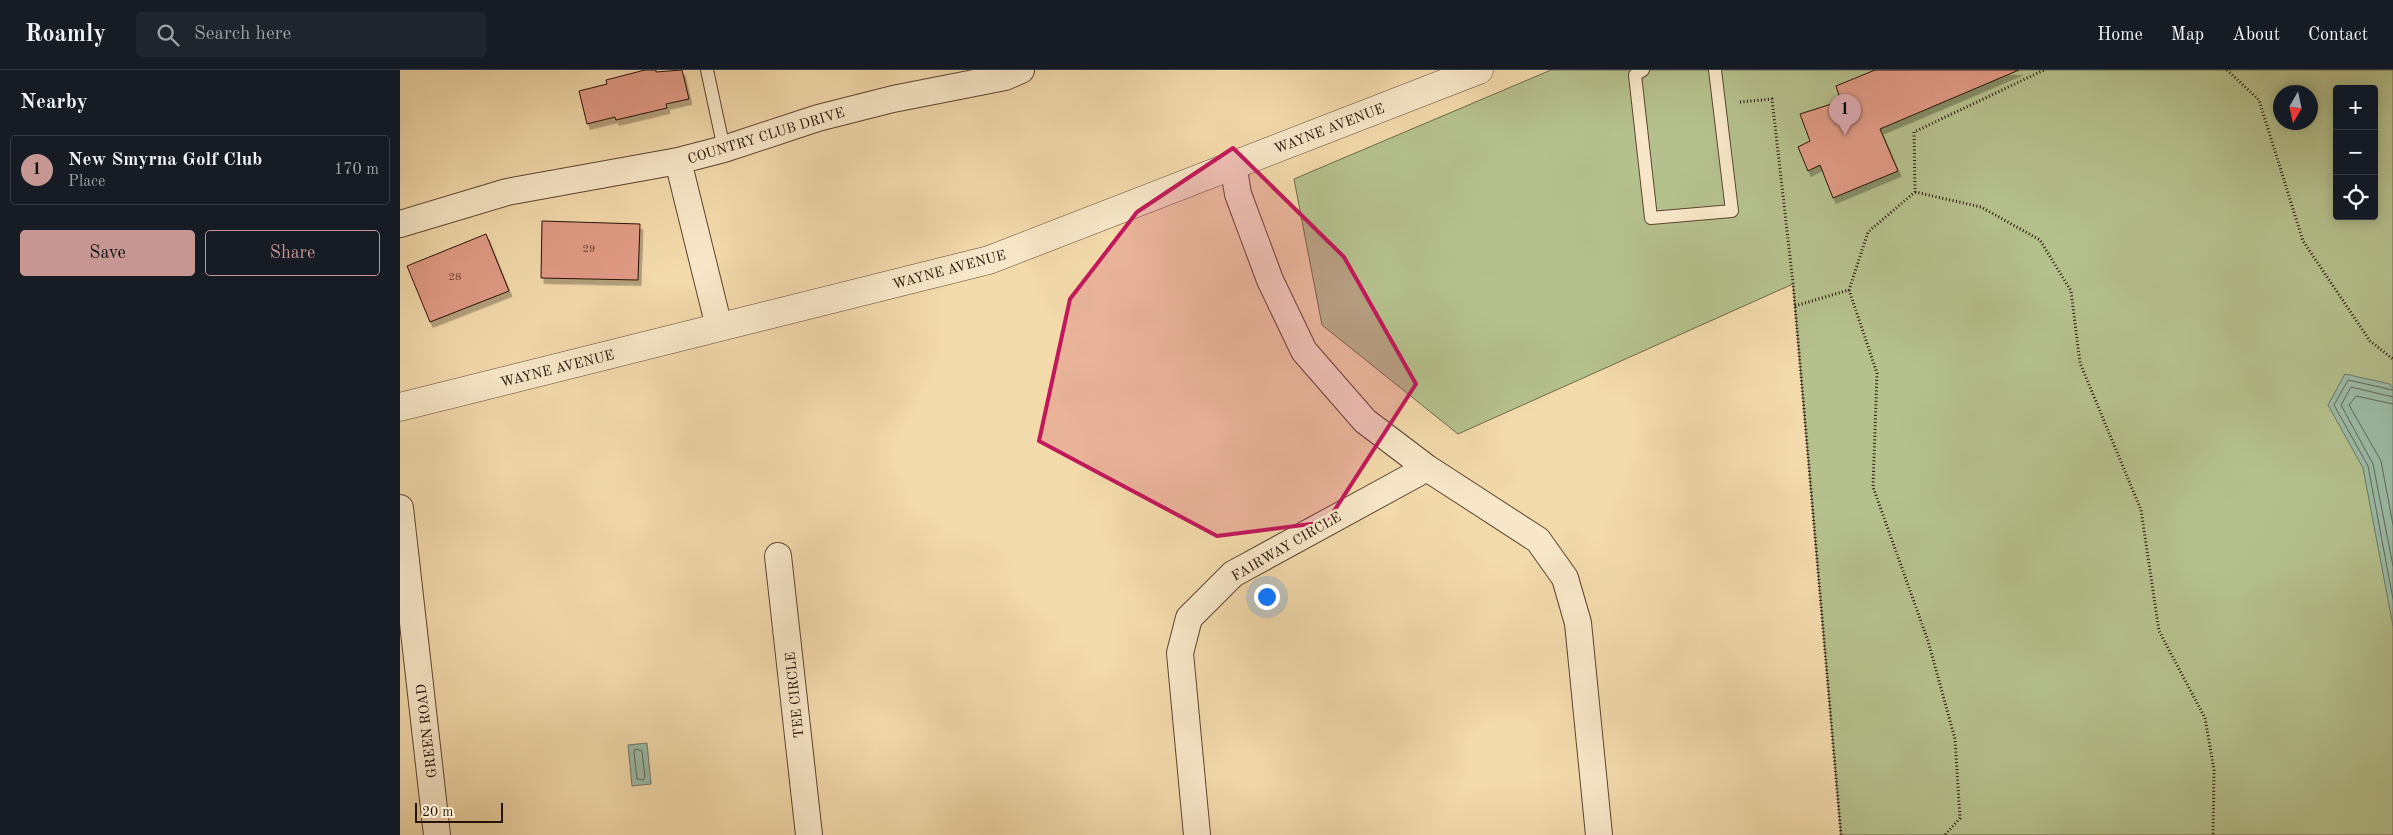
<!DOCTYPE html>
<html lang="en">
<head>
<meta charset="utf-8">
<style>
	body { margin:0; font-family:"Old Standard TT",serif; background:#20242c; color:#f1f3f6 }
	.controls { position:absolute; right:15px; top:15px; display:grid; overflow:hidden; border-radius:5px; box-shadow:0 2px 12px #0003 }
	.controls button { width:45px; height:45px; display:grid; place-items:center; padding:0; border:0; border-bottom:1px solid #363941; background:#171b24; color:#f1f3f6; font:25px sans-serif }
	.compass { position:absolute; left:1873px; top:15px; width:45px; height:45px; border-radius:50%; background:#171b24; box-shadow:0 2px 12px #0003; rotate:189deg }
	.scale { position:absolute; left:15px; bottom:12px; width:88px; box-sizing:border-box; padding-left:5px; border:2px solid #291208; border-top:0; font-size:14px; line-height:18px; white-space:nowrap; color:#291208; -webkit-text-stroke:4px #f7e7c8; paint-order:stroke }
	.you { position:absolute; left:866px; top:526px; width:18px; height:18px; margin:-12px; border:4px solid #fff; border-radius:50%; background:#1a73e8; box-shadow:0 0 0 8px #1a73e833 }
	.badge { display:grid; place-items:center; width:32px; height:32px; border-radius:50%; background:#c59692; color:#111; font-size:16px; font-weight:700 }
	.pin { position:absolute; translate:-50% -41px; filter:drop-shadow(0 1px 2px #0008) }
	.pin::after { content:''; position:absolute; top:26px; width:18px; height:15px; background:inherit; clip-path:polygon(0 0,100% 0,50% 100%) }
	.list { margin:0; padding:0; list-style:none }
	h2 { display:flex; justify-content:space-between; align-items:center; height:65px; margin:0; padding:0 20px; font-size:21px }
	h2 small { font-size:16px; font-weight:400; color:#9ea1a6 }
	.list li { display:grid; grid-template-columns:32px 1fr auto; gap:15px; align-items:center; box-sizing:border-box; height:70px; margin:0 10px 10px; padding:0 10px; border:1px solid #363941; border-radius:5px }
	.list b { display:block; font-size:19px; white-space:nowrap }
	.list p { margin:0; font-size:16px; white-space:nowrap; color:#9ea1a6 }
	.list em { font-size:16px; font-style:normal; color:#9ea1a6 }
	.actions { display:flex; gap:10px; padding:15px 20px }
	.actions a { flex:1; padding:11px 0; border:1px solid #c59692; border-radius:5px; text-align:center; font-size:18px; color:#c59692 }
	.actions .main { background:#c59692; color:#111 }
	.icon { flex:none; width:28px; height:28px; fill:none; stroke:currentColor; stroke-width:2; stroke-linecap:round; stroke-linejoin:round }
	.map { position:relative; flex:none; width:1993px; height:765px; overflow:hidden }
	header { display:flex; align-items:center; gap:30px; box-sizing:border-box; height:70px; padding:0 25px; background:#171b24; border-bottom:1px solid #363941 }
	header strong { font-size:24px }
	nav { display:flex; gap:28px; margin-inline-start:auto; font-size:18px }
	.search { width:350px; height:45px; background:#20242c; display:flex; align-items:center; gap:12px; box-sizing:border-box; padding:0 18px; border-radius:5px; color:#9ea1a6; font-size:19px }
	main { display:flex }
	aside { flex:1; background:#171b24 }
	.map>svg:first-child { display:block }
</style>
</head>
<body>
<header>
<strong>Roamly</strong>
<div class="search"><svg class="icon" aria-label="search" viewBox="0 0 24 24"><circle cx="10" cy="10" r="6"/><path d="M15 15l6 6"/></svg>Search here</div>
<nav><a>Home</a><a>Map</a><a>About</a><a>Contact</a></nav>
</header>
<main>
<aside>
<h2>Nearby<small></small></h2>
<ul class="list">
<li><span class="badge">1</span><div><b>New Smyrna Golf Club</b><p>Place</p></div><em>170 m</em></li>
</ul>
<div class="actions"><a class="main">Save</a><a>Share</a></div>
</aside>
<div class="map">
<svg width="1993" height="765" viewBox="0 0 1993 765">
	<defs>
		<filter id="shadow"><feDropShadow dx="3" dy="5.5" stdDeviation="0" flood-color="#0004"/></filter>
	</defs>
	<rect width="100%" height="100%" fill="#f3daab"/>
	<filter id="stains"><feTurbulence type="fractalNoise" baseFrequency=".004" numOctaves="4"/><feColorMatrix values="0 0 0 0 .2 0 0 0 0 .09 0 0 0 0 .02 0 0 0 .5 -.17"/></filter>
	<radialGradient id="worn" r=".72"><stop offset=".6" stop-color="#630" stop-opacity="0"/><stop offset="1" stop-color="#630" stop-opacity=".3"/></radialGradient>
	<!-- green -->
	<path fill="#b5c18d" stroke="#6f6a4a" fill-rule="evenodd" d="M1151,0h842v765h-552l-48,-551 -335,150 -136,-109 -28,-146zM1937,19h37v127h-37zM1880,22h30v30h-30z"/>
	<!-- water -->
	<path fill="#9bbba7" stroke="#6d7767" d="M1945,304l45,10 3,4v238l-30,-158 -35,-63z
		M247,673l4,41 -19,2 -4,-41z"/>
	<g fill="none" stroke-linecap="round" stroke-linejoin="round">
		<!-- shore -->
		<path stroke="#626658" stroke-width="1" d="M1993,320l-45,-10 -14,25 34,61 25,133
			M1993,327l-42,-10 -10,18 32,59 20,102
			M1993,334l-37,-8 -7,9 32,56 12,64
			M236,679l6,2 3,26 -2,3 -6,-1 -3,-27z"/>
	</g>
	<!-- building -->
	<path fill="#e19b86" stroke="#291208" filter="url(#shadow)" d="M245,0h11v2l26,-2 7,29 -23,5 1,4 -51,12 -1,-3 -28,7 -8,-33 28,-7 -1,-4z
		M1475,0h144l-139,59 18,42 -65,27 -13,-33 -12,6 -10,-24 12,-6 -10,-27 41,-13 -5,-15z
		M142,151l98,3 -2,56 -97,-2z
		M86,164l23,57 -79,31 -23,-56z"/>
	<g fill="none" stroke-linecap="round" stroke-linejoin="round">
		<!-- service casing -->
		<g stroke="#5c4431" stroke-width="14">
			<path id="service" d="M307,0l17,79
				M1243,0l-8,5 16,143 81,-7 -17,-141"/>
		</g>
		<!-- minor casing -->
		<g stroke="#5c4431" stroke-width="28">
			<path id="minor" d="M278,91l41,166
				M833,94l5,30 32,86 34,71 61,70 62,47 111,72 27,38 13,45 21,212
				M0,154l107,-32 171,-31 46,-12 94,-31 75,-19 112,-22 16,-7
				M0,438l37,327
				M378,486l31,279
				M797,765l-17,-182 9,-35 44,-44 194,-106"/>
		</g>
		<!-- tertiary casing -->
		<g stroke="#5c4431" stroke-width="29">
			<path id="tertiary" d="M0,337l589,-147 490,-190"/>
		</g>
		<!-- path -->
		<path stroke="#291208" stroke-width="3" stroke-dasharray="1 2.5" stroke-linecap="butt" d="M1827,0l32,30 44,141 67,100 23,18
			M1340,32l32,-3 21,184 48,552
			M1515,122l66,15 59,33 31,51 9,72 61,147 18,121 46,87 9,52 -1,65
			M1449,220l28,83 -4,114 55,154 27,98 5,79 -15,17
			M1395,236l54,-16 19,-58 47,-40 -1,-60 130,-62"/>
		<!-- service -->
		<use href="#service" stroke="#f7e7c8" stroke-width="12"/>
		<!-- minor -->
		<use href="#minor" stroke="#f7e7c8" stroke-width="26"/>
		<!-- tertiary -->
		<use href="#tertiary" stroke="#f7e7c8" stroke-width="28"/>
	</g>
	<!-- marked area -->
	<path fill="#c2185b" fill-opacity="0.2" stroke="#c2185b" stroke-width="4" stroke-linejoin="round" d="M833,78l111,109 72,127 -89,138 -110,14 -178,-95 31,-142 67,-87z"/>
	<g text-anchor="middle" stroke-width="5" stroke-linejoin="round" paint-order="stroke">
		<!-- number labels -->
		<g font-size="11" fill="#573428">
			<text x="189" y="182">29</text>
			<text x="55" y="210">28</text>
		</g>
		<!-- street labels -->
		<g font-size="14" fill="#291208" stroke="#f7e7c8">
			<text transform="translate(929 58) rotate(-21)" y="5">WAYNE AVENUE</text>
			<text transform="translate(366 65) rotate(-17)" y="5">COUNTRY CLUB DRIVE</text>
			<text transform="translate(549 199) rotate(-15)" y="5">WAYNE AVENUE</text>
			<text transform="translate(157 298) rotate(-14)" y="5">WAYNE AVENUE</text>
			<text transform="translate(886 476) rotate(-30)" y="5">FAIRWAY CIRCLE</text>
			<text transform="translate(394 625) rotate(-96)" y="5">TEE CIRCLE</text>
			<text transform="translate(26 661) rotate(-97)" y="5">GREEN ROAD</text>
		</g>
	</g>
	<rect width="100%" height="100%" filter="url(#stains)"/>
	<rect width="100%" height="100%" fill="url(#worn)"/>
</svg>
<div class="controls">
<button>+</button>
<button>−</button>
<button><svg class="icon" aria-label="locate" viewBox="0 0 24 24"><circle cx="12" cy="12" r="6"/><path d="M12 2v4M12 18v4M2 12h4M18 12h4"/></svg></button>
</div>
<svg class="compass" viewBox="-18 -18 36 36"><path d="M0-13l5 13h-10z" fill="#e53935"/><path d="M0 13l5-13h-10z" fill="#9ea1a6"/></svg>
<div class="scale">20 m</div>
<div class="you"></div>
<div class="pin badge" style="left:1445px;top:65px">1</div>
</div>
</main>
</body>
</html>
